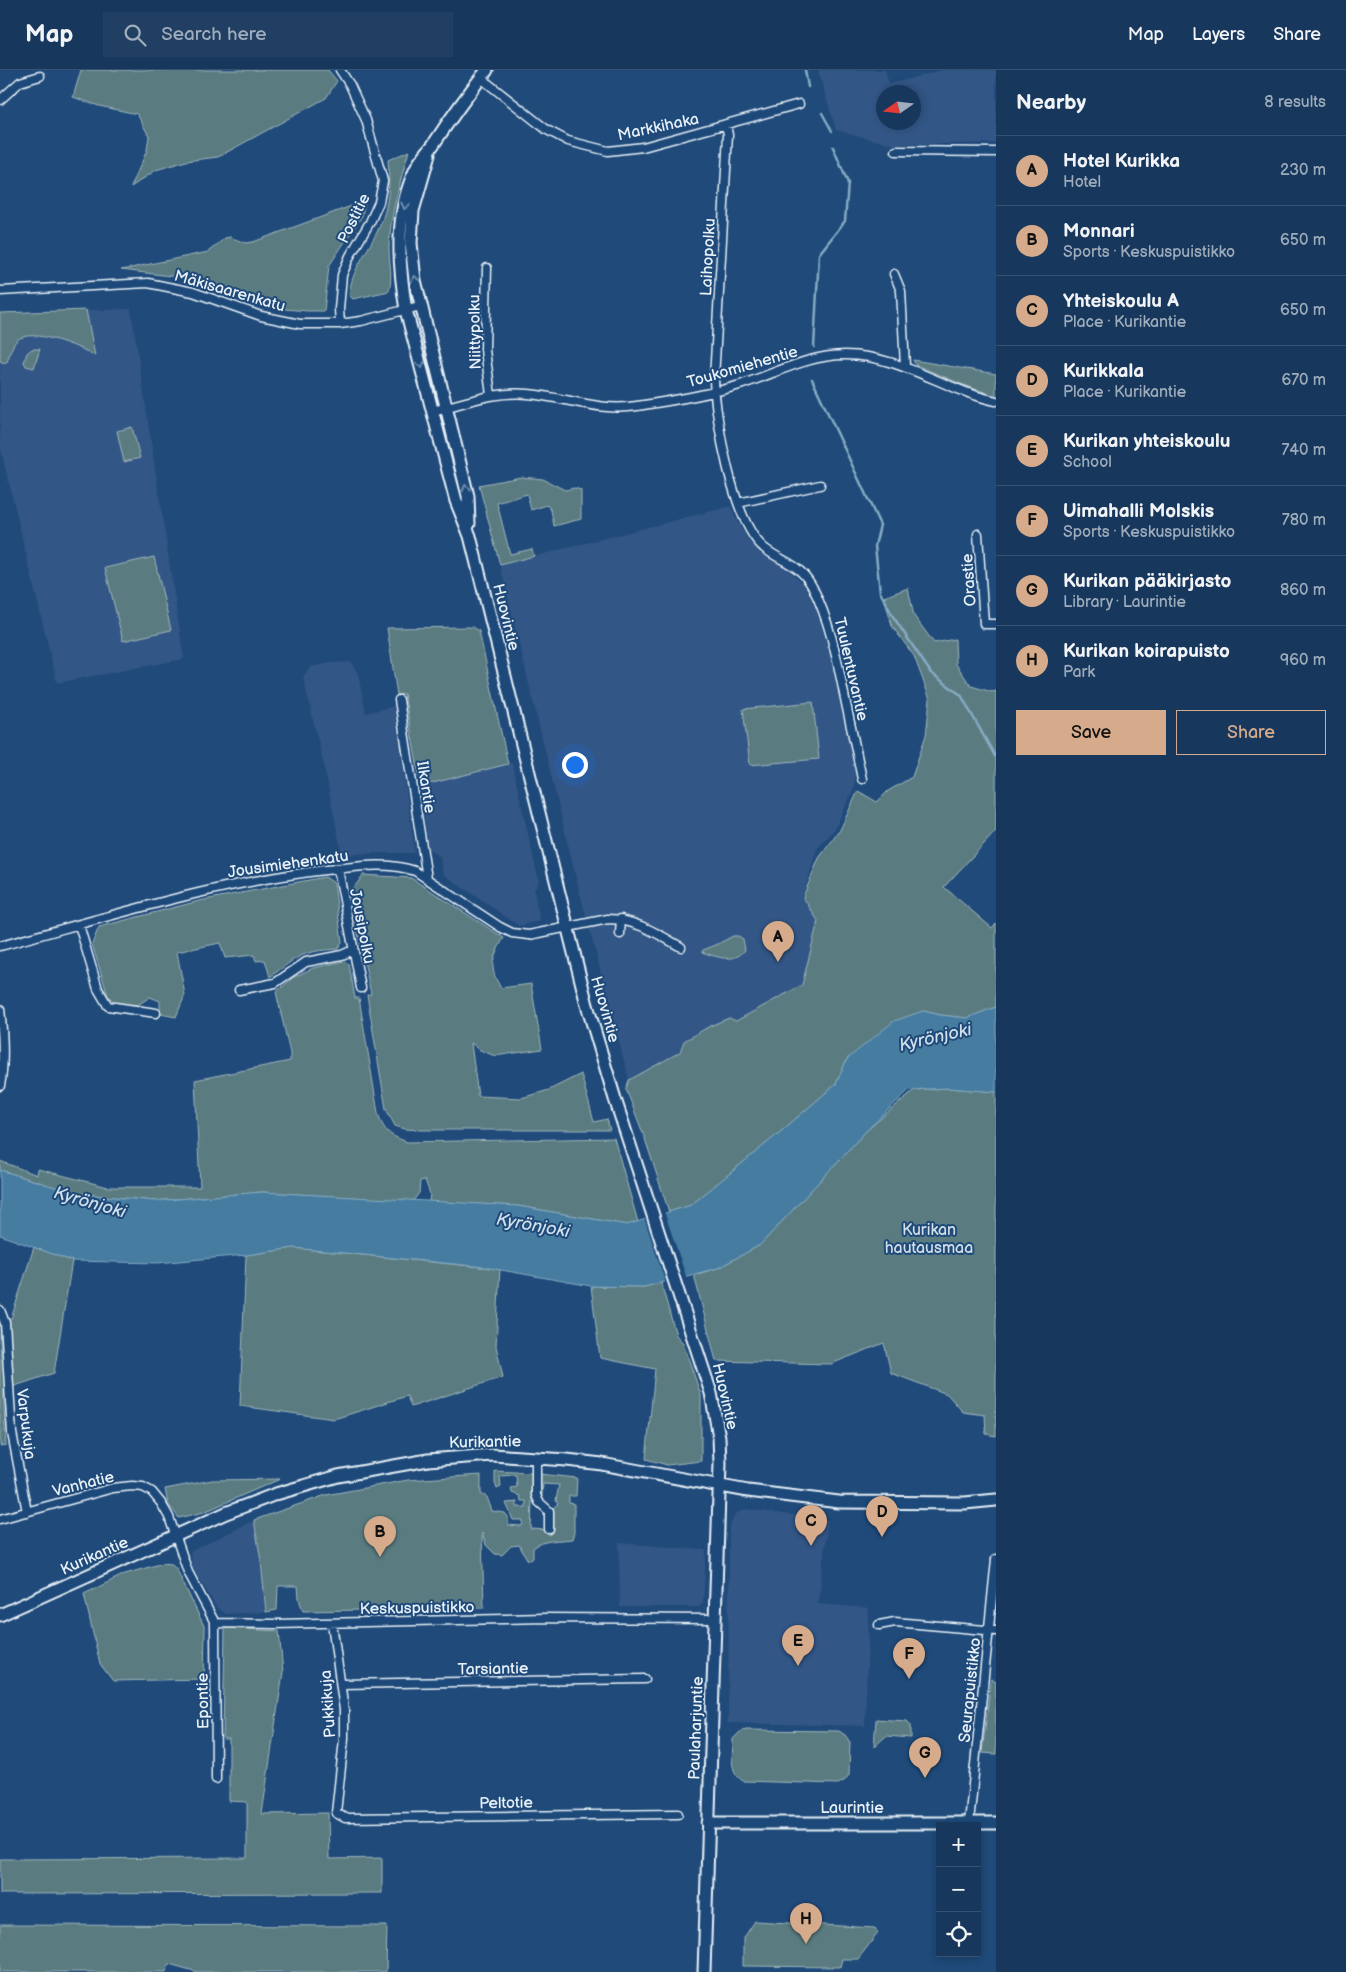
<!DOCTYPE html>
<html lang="en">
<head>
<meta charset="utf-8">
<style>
	body { margin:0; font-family:"Balsamiq Sans",sans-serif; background:#203f62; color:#f1f3f6 }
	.controls { position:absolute; right:15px; bottom:15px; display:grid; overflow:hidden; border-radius:0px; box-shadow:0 2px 8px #0003 }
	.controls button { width:45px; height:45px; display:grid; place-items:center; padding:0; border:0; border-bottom:1px solid #365272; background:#17385c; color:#f1f3f6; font:25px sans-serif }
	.compass { position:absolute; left:876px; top:15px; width:45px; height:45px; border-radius:50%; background:#17385c; box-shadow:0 2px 8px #0003; rotate:256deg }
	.you { position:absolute; left:574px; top:694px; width:18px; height:18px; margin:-12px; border:4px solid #fff; border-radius:50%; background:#1a73e8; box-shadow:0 0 0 8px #1a73e833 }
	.badge { display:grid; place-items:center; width:32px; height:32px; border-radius:50%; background:#d6ab8b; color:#111; font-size:16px; font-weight:700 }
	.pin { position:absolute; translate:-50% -41px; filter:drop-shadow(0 1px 2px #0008) }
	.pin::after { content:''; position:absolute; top:26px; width:18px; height:15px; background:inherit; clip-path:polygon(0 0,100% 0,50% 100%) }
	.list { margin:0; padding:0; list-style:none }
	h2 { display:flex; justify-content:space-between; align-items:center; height:65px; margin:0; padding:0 20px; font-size:21px }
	h2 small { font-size:16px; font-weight:400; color:#9eacbb }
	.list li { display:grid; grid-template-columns:32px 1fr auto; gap:15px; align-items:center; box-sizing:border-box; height:70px; padding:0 20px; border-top:1px solid #365272 }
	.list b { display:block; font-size:19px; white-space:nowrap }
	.list p { margin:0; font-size:16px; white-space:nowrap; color:#9eacbb }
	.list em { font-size:16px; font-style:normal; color:#9eacbb }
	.actions { display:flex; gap:10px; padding:15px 20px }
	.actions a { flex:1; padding:11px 0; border:1px solid #d6ab8b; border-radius:0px; text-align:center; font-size:18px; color:#d6ab8b }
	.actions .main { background:#d6ab8b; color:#111 }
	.icon { flex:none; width:28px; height:28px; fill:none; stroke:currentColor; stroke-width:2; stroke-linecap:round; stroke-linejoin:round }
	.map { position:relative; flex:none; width:996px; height:1902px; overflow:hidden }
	header { display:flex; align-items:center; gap:30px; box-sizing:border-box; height:70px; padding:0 25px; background:#17385c; border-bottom:1px solid #365272 }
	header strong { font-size:24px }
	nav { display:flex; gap:28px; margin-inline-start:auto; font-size:18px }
	.search { width:350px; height:45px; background:#203f62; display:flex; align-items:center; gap:12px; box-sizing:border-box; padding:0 18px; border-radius:0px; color:#9eacbb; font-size:19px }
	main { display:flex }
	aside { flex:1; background:#17385c }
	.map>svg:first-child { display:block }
</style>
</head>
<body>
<header>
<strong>Map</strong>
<div class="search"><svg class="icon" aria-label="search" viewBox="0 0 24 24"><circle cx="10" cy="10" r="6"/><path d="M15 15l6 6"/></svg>Search here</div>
<nav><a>Map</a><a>Layers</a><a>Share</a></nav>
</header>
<main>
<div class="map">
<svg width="996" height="1902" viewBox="0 0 996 1902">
	<rect width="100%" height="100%" fill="#1f4a7a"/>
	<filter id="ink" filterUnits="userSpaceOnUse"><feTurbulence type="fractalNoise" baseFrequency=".02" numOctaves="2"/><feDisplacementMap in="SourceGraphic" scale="10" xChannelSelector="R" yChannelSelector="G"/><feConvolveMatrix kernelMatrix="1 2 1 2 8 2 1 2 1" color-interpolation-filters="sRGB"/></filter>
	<g filter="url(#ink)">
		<!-- built -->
		<path fill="#335686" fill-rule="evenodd" d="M818,0h67l4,14 54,-14h53v73l-102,2 -58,-15zM884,22h30v30h-30z
			M131,239l53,350 -127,24 -57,-237v-133z
			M731,436l4,11 12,20 16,17 23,14 18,16 14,30 11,36 26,123 -1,15 -19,41 -18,20 -14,48 15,24 -16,64 -173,95 -54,-206 -75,-309z
			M351,592l7,12 8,39 28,-7 21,147h-39l-34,2 -18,-89 -21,-89 7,-10 21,-4z
			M512,693l27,119 -5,9 6,30 -21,5 -76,-52 -3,-17 -12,-8 -7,-63z
			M746,1439l82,11 -10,84 51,4 -4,118 -137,-3 1,-195 6,-14z
			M254,1450l7,41 5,51 -40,2 -10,-7 -23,-39 -3,-16z
			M619,1473l87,7 -3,53 -4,4h-79z"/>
		<!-- green -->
		<path fill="#5a7c81" stroke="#a1b6bc" d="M81,0h247l9,11 -11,17 -108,59 -32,4 -30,9 -25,17 16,-37 2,-14 -12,-22 -38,-8 -26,-9z
			M409,81c-9,31 -19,64 -20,97 0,14 4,29 0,43l-36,8 -4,-4c2,-25 20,-45 30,-67 10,-22 11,-45 9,-68z
			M365,131l-3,15 -33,50 -5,45h-17l-22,-2 -82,-29 -82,-10 87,-18 17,-14 5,-1 15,6 8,-1z
			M86,240l9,46c-15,-9 -63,-29 -78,-16 -6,6 -7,15 -10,22l-3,1 -4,-2v-48z
			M32,279h8l-6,19 -8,-2 -2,-4 3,-9z
			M913,290l83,14v22l-35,-12 -45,-19z
			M132,357l8,31 -16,4 -7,-31z
			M521,407l22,2 22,11 9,-2 7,2v29l-27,7 -3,-16 -4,-5 -16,5 -4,-16 -30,9 13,51 22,-5 2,7 -34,9 -21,-80z
			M154,487l17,73 -48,11 -18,-73z
			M908,518l6,28 20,27 21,-4 1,25 15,22 21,6 4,-1v140l-52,56 48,41 4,-5v84l-29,11 -27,-3 -17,-4 -76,48 -11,25 -58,50 -87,71 -22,7 -25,-76 -18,-47 3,-9 51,-28 4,-11 26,-15 19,-8 7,3 66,-36 16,-64 -15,-24 16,-39 21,-28 18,-39 19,11 11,-11 24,-14 14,-42 4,-36 -16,-43 -22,-30 -8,-29z
			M473,557l6,4 29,133 -87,22 -17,-92 -7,1 -10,-67z
			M813,632l6,57 -69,6 -7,-56z
			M363,805l48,3 93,60c-12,20 -16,29 -3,50l30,-4 11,65 -47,7 -15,-6 -9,-7 7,53 43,2 28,-8 32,-16 13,48 13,-3 3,11h-188l-17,-1 -10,-3 -9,-17 -19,-114 4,-1 -22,-103 7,-6z
			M325,807l9,6 8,59 -4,7c-36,2 -40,7 -68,28l-5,-17 -9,1 -2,-6 -29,3 -5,-15 -43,9 8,43 -9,22 -16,-3v-13l-10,-4 -12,8 -22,-1 -8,-8 -16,-52 7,-17 100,-26z
			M733,866h5l5,3 2,11c-11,14 -28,7 -43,2l1,-2 13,-5z
			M344,891l5,3 6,34h4l19,115c6,19 11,22 29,29l207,-4 24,84 -11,3 -109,-19 -89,-4 1,-8 -5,-14 -5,1 -1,12 -6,8 -151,-9 -108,9 -80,-8 -74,-23v-9l37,14 1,-6 70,18h92l-5,-107 95,-19v-8l-14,-61 18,-15 19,-9z
			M949,1018l47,4v344l-10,-2 -1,-19 -22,-3 -16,-18 -56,-21 -7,-30 -53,21 -115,-3 -22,-86 24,-7 42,-23 106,-114 48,-41z
			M34,1177l38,14 -18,112 -51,17 3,55 -6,1v-128l11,1z
			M294,1178l206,21 -4,77 7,31 -92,30 -4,-11 -73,23 -94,-13 6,-151z
			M661,1213l15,52 7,8 18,52v66l-34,4 -21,-6 9,-90 -55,-11 -9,-72 53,1z
			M495,1401l38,2 -2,56 16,1 6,-22 5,-4 -2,-4 3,-15 -16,-1 -1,11 -2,-3 -1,-18 38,4 -1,18h-7v7l5,1v29l-2,6c-14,2 -27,0 -39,9v10l-2,2 -4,-1 -8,-14 -8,1 -9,9 -7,-1 -9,-9 -4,-12 2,75 -181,3 -4,-12 -1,-13h-20l-1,24 -11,2 -5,-51 -7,-41 72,-25 82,-15 73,-5v19l6,3 5,14 13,2 3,4v8l14,1 1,-6h-10l-7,-17 11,-1v5h9v-6h-5l-1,-5 -8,-3 -1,-5 6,-1 -1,-12 -16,1 1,11 -4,2 -2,-6z
			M280,1409l-76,33 -25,6 -11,-14 -3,-15 47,-9z
			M163,1493l9,1 4,4 29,60 -1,51 -91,2 -13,-17 -16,-70 41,-20z
			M225,1558l54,3 4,41 -21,142 66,-1 1,46 53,-1v35l-382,1v-35l247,-1v-56l-18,-1v-62h-6z
			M991,1609l5,3v72l-14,-1z
			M876,1649l31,2 4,4v13l-25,-2 -12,11z
			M746,1660l93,1 6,4 5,7 -1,33 -5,6 -6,3 -95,-3c-15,-10 -10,-26 -10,-42l7,-7z
			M755,1851l120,7 3,5 -20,26h-16l-2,8 -97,-1v-27z
			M0,1855l387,1 -1,46h-188l-29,-8 -3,8h-166z"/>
		<!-- water -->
		<path fill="#447ca0" stroke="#86abc3" d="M996,937v85l-47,-4 -40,2 -43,41 -106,114 -42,23 -74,19 -53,-1 -107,-19 -190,-19 -48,7 -89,8 -85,-2 -72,-26v-65l74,23 80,8 108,-9 256,14 109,19 64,-20 87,-71 58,-50 11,-25 47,-38 29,-10 17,4 27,3z"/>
		<!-- pier -->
		<path fill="#1f4a7a" d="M664,1141l23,68 -21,5 -22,-67z"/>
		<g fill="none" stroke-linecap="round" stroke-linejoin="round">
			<!-- stream -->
			<path stroke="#86abc3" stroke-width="2.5" d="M805,0l3,17
				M822,43l10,18
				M814,277l5,-93 26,-33 3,-38 -15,-36
				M812,309l68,146 -5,21 5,46 14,26 37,55 30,22 35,63"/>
			<!-- street casing -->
			<g stroke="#e8f1f8" stroke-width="11">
				<path id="street" d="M481,8l66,52 21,11 40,10 35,-4 156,-43
					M0,30l20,-18 20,-6
					M726,54l2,11 -14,244c1,39 19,143 50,169 19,15 36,15 49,40 16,32 23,66 30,101 6,30 13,60 19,90
					M896,81l100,1
					M487,198l-2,82 6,45
					M894,204l7,17 4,75
					M0,221l148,-8 45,9 68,24 39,8h40l21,-3 59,-15
					M340,254l-1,-15 3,-34 8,-19 20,-34 9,-20 4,-21 -17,-61 -16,-35 -10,-15
					M432,341c34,-8 61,-20 96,-17 37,3 71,18 109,12 34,-5 70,-11 103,-21 34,-11 68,-30 105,-30 55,0 99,35 151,46
					M738,433l82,-18
					M978,464l6,90h12
					M399,630l28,178
					M338,799l23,119
					M79,855l19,64 10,17 48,7
					M620,864l1,-15
					M0,876c108,-29 214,-63 325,-76 30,-3 61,-9 90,1l85,56 12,6 17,2 79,-16c27,0 50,15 73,28
					M239,920l36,-7 31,-21 36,-7 11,-5
					M0,939c3,25 5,51 0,77
					M0,1240l5,13 7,110 15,79
					M536,1387v38l3,7 10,9v18
					M0,1449l113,-31 19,-2 11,1 9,5 9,11 8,14 19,55 27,51 1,156
					M215,1553l60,1 270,-6 169,1
					M332,1553l12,87v29l-8,74 9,5 333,-4
					M879,1555l16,-3 101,9
					M341,1614l304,-5
					M969,1753l27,-264"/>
			</g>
			<!-- secondary casing -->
			<g stroke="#e8f1f8" stroke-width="15">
				<path id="secondary" d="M487,0c-19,24 -37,49 -54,75 -5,6 -10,12 -14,18 -25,45 -21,99 -13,147l50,191 14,35 117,469 28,94 96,294 8,44 1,26 -16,509
					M429,85l-16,56 -2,32 4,37 53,216 1,28
					M0,1545l226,-102 50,-19 62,-18 90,-16 64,-5 75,5 35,4 146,27 91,11 126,1 31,-3
					M708,1753h288"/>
			</g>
			<!-- street -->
			<use href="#street" stroke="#1f4a7a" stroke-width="8"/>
			<!-- secondary -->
			<use href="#secondary" stroke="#1f4a7a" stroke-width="11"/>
		</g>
		<!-- one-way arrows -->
		<defs><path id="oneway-chevron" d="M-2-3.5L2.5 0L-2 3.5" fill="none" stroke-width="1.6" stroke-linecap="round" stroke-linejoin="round" transform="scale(1.25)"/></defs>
		<g stroke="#6f8dac">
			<use href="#oneway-chevron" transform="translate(405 136) rotate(103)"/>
			<use href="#oneway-chevron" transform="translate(415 209) rotate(-99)"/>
			<use href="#oneway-chevron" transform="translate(421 295) rotate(75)"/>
			<use href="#oneway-chevron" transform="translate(466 418) rotate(-104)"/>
		</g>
	</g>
	<g text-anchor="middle" stroke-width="4" stroke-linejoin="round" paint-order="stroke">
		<!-- street labels -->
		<g font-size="16" fill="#e8f1f8" stroke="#1f4a7a">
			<text transform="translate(658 56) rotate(-12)" y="6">Markkihaka</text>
			<text transform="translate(353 148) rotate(-64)" y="6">Postitie</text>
			<text transform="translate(707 187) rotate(-87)" y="6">Laihopolku</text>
			<text transform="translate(230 220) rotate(16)" y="6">Mäkisaarenkatu</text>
			<text transform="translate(474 262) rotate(-91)" y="6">Niittypolku</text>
			<text transform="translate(742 296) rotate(-16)" y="6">Toukomiehentie</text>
			<text transform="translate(968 510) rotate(-94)" y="6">Orastie</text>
			<text transform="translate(507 547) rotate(76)" y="6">Huovintie</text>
			<text transform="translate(852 599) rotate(77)" y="6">Tuulentuvantie</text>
			<text transform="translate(427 717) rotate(81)" y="6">Ilkantie</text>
			<text transform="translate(288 793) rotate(-8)" y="6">Jousimiehenkatu</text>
			<text transform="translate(363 856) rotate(79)" y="6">Jousipolku</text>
			<text transform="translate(606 939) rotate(74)" y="6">Huovintie</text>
			<text transform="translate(726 1326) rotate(77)" y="6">Huovintie</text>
			<text transform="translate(27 1354) rotate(83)" y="6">Varpukuja</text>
			<text transform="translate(485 1371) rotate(-1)" y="6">Kurikantie</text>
			<text transform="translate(83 1413) rotate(-14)" y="6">Vanhatie</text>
			<text transform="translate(94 1485) rotate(-24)" y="6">Kurikantie</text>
			<text transform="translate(417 1537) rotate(-1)" y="6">Keskuspuistikko</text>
			<text transform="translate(493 1598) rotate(-1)" y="6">Tarsiantie</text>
			<text transform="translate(969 1620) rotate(-84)" y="6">Seurapuistikko</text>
			<text transform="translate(202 1631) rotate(-91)" y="6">Epontie</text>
			<text transform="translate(327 1634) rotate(-94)" y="6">Pukkikuja</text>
			<text transform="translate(695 1658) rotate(-88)" y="6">Paulaharjuntie</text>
			<text transform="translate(506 1732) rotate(-1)" y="6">Peltotie</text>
			<text x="852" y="1743">Laurintie</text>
		</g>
		<!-- park labels -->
		<g font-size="16" fill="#d3dfe6" stroke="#1f4a7a">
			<text x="929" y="1165">Kurikan<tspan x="929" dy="18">hautausmaa</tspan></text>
		</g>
		<!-- water labels -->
		<g font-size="18" font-style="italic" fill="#cfdfeb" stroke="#1f4a7a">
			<text transform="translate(935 967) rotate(-13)" y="6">Kyrönjoki</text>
			<text transform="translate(90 1132) rotate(16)" y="6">Kyrönjoki</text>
			<text transform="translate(533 1155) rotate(10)" y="6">Kyrönjoki</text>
		</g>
	</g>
</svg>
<div class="controls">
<button>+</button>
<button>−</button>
<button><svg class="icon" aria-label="locate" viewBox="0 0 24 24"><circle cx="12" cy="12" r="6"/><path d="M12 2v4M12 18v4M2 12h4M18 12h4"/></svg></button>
</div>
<svg class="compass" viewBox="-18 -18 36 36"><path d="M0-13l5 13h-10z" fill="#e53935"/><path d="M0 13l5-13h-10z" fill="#9eacbb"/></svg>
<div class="you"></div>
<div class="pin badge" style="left:778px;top:892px">A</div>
<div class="pin badge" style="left:380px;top:1487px">B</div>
<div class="pin badge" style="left:811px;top:1476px">C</div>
<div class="pin badge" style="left:882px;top:1467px">D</div>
<div class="pin badge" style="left:798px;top:1596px">E</div>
<div class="pin badge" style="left:909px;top:1609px">F</div>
<div class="pin badge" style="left:925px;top:1708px">G</div>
<div class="pin badge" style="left:806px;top:1874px">H</div>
</div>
<aside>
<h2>Nearby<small>8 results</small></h2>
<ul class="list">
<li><span class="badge">A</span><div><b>Hotel Kurikka</b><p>Hotel</p></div><em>230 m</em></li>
<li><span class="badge">B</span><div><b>Monnari</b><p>Sports · Keskuspuistikko</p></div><em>650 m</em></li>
<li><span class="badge">C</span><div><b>Yhteiskoulu A</b><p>Place · Kurikantie</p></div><em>650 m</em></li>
<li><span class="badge">D</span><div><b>Kurikkala</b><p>Place · Kurikantie</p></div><em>670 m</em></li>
<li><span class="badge">E</span><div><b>Kurikan yhteiskoulu</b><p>School</p></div><em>740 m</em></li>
<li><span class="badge">F</span><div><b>Uimahalli Molskis</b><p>Sports · Keskuspuistikko</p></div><em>780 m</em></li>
<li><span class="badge">G</span><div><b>Kurikan pääkirjasto</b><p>Library · Laurintie</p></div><em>860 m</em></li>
<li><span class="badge">H</span><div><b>Kurikan koirapuisto</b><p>Park</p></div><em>960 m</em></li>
</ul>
<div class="actions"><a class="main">Save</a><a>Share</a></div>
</aside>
</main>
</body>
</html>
